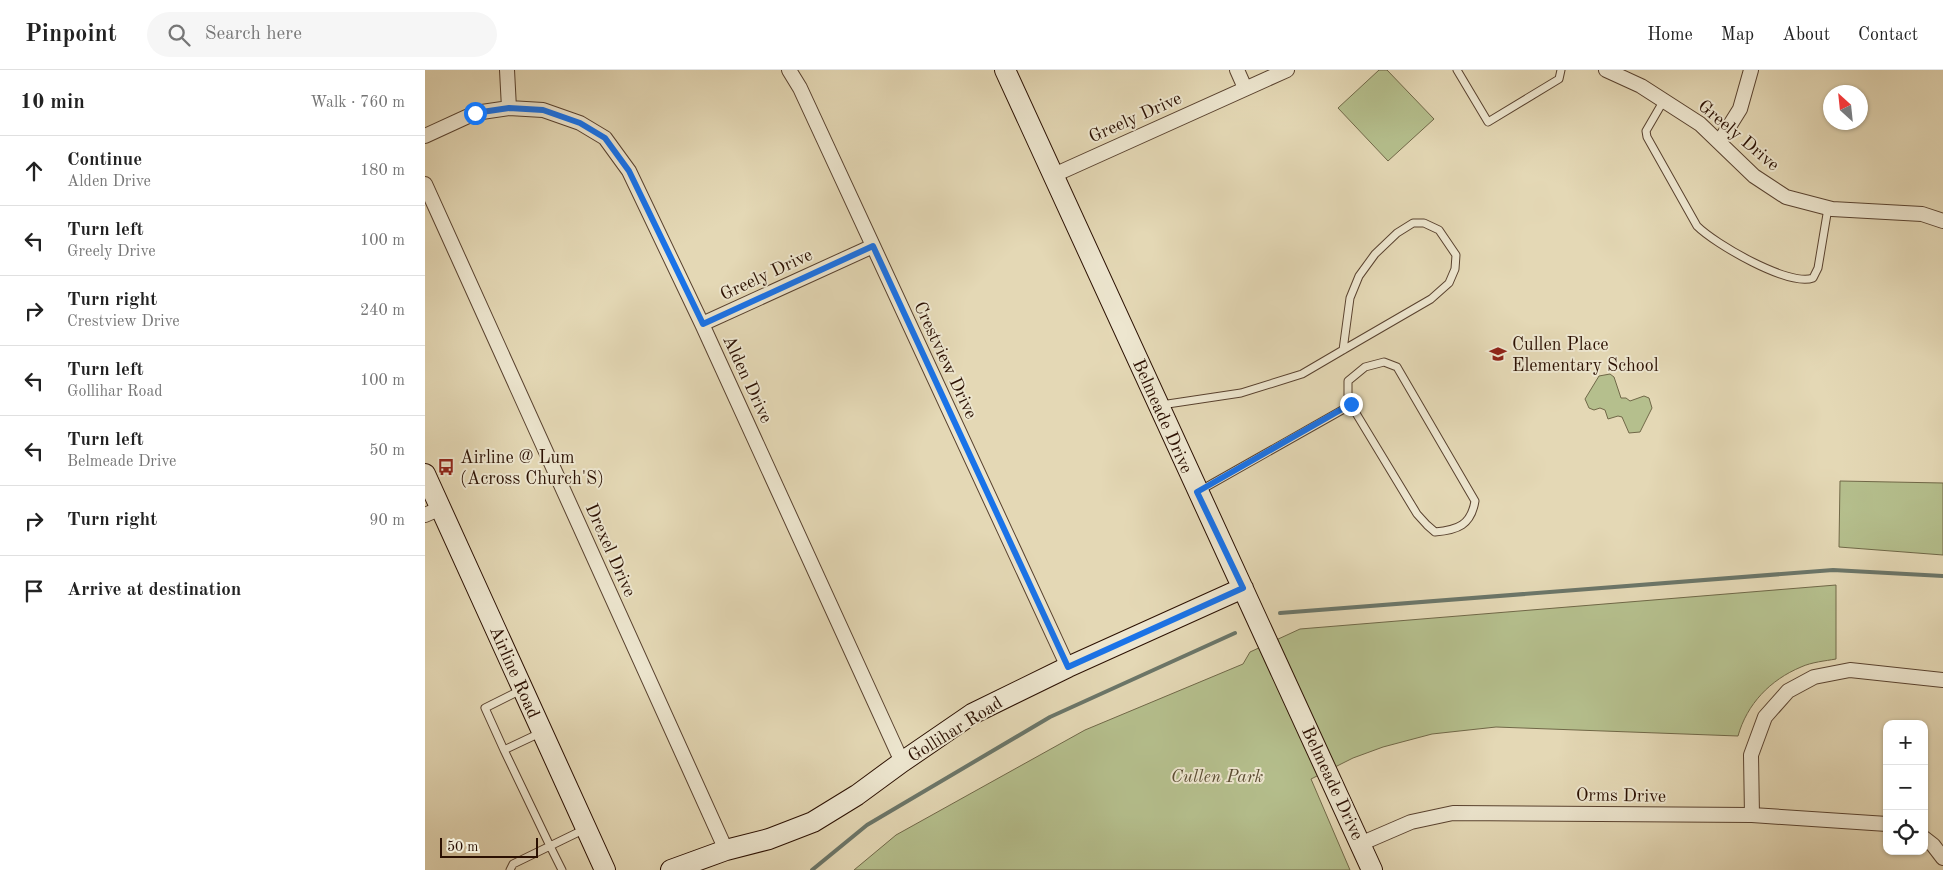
<!DOCTYPE html>
<html lang="en">
<head>
<meta charset="utf-8">
<style>
	body { margin:0; font-family:"Old Standard TT",serif; background:#f6f6f6; color:#222 }
	.controls { position:absolute; right:15px; bottom:15px; display:grid; overflow:hidden; border-radius:10px; box-shadow:0 1px 4px #0004 }
	.controls button { width:45px; height:45px; display:grid; place-items:center; padding:0; border:0; border-bottom:1px solid #e0e0e0; background:#fff; color:#222; font:25px sans-serif }
	.compass { position:absolute; left:1398px; top:15px; width:45px; height:45px; border-radius:50%; background:#fff; box-shadow:0 1px 4px #0004; rotate:333deg }
	.scale { position:absolute; left:15px; bottom:12px; width:98px; box-sizing:border-box; padding-left:5px; border:2px solid #2b1002; border-top:0; font-size:14px; line-height:18px; white-space:nowrap; color:#2b1002; -webkit-text-stroke:4px #ede6cf; paint-order:stroke }
	.stop { position:absolute; width:15px; height:15px; margin:-11px; border:4px solid #1a73e8; border-radius:50%; background:#fff }
	.stop.end { background:#1a73e8; border-color:#fff; box-shadow:0 1px 5px #0008 }
	.list { margin:0; padding:0; list-style:none }
	h2 { display:flex; justify-content:space-between; align-items:center; height:65px; margin:0; padding:0 20px; font-size:21px }
	h2 small { font-size:16px; font-weight:400; color:#767676 }
	.list li { display:grid; grid-template-columns:32px 1fr auto; gap:15px; align-items:center; box-sizing:border-box; height:70px; padding:0 20px; border-top:1px solid #e0e0e0 }
	.list b { display:block; font-size:19px; white-space:nowrap }
	.list p { margin:0; font-size:16px; white-space:nowrap; color:#767676 }
	.list em { font-size:16px; font-style:normal; color:#767676 }
	.icon { flex:none; width:28px; height:28px; fill:none; stroke:currentColor; stroke-width:2; stroke-linecap:round; stroke-linejoin:round }
	.map { position:relative; flex:none; width:1518px; height:800px; overflow:hidden }
	header { display:flex; align-items:center; gap:30px; box-sizing:border-box; height:70px; padding:0 25px; background:#fff; border-bottom:1px solid #e0e0e0 }
	header strong { font-size:24px }
	nav { display:flex; gap:28px; margin-inline-start:auto; font-size:18px }
	.search { width:350px; height:45px; background:#f6f6f6; display:flex; align-items:center; gap:12px; box-sizing:border-box; padding:0 18px; border-radius:28px; color:#767676; font-size:19px }
	main { display:flex }
	aside { flex:1; background:#fff }
	.map>svg:first-child { display:block }
</style>
</head>
<body>
<header>
<strong>Pinpoint</strong>
<div class="search"><svg class="icon" aria-label="search" viewBox="0 0 24 24"><circle cx="10" cy="10" r="6"/><path d="M15 15l6 6"/></svg>Search here</div>
<nav><a>Home</a><a>Map</a><a>About</a><a>Contact</a></nav>
</header>
<main>
<aside>
<h2>10 min<small>Walk · 760 m</small></h2>
<ul class="list">
<li><svg class="icon" aria-label="ahead" viewBox="0 0 24 24"><path d="M12 20V5M6 11l6-6 6 6"/></svg><div><b>Continue</b><p>Alden Drive</p></div><em>180 m</em></li>
<li><svg class="icon" aria-label="left" viewBox="0 0 24 24"><path d="M17 20v-9H6M10 6l-5 5 5 5"/></svg><div><b>Turn left</b><p>Greely Drive</p></div><em>100 m</em></li>
<li><svg class="icon" aria-label="right" viewBox="0 0 24 24"><path d="M7 20v-9h11M14 6l5 5-5 5"/></svg><div><b>Turn right</b><p>Crestview Drive</p></div><em>240 m</em></li>
<li><svg class="icon" aria-label="left" viewBox="0 0 24 24"><path d="M17 20v-9H6M10 6l-5 5 5 5"/></svg><div><b>Turn left</b><p>Gollihar Road</p></div><em>100 m</em></li>
<li><svg class="icon" aria-label="left" viewBox="0 0 24 24"><path d="M17 20v-9H6M10 6l-5 5 5 5"/></svg><div><b>Turn left</b><p>Belmeade Drive</p></div><em>50 m</em></li>
<li><svg class="icon" aria-label="right" viewBox="0 0 24 24"><path d="M7 20v-9h11M14 6l5 5-5 5"/></svg><div><b>Turn right</b></div><em>90 m</em></li>
<li><svg class="icon" aria-label="arrive" viewBox="0 0 24 24"><path d="M6 21V4h12l-3 4 3 4H6"/></svg><div><b>Arrive at destination</b></div></li>
</ul>
</aside>
<div class="map">
<svg width="1518" height="800" viewBox="0 0 1518 800">
	<rect width="100%" height="100%" fill="#e4d8b5"/>
	<filter id="stains"><feTurbulence type="fractalNoise" baseFrequency=".004" numOctaves="4"/><feColorMatrix values="0 0 0 0 .2 0 0 0 0 .09 0 0 0 0 .02 0 0 0 .5 -.17"/></filter>
	<radialGradient id="worn" r=".72"><stop offset=".6" stop-color="#630" stop-opacity="0"/><stop offset="1" stop-color="#630" stop-opacity=".3"/></radialGradient>
	<!-- green -->
	<path fill="#b5bf8d" stroke="#706848" d="M954,0h8l47,49 -46,42 -50,-53z
		M1185,304l4,3 7,21h5l4,3 14,-5 5,2 3,10 -12,24 -11,1 -7,-16 -4,-1 -10,3 -3,-9 -5,-2 -6,2 -5,-2 -4,-9 14,-23z
		M1415,411l103,2v72l-104,-8z
		M1411,515v74c-11,2 -24,3 -35,8 -31,13 -54,37 -63,69l-242,-9 -64,7 -49,13 -30,11 -42,21 39,91h-496l42,-35 189,-105 158,-66 7,-12 50,-23z"/>
	<g fill="none" stroke-linecap="round" stroke-linejoin="round">
		<!-- stream -->
		<path stroke="#6b7669" stroke-width="4" d="M855,543l553,-43 110,6
			M387,800l55,-45 183,-108 185,-84"/>
		<!-- lane casing -->
		<g stroke="#59422f" stroke-width="9">
			<path id="lane" d="M1032,0l31,52 71,-43 2,-9
				M1239,30l-18,31 1,6 50,89c18,18 92,61 116,52l5,-10 10,-60
				M959,292l13,5 78,134c-4,24 -17,29 -40,31l-8,-7 -10,-11 -66,-109 -3,-10v-14l17,-14z
				M736,335l80,-12 61,-19 41,-24 88,-51 18,-16 6,-14 1,-14 -17,-25 -15,-7h-11l-16,10 -22,21 -16,22 -9,22 -7,52
				M774,421l152,-86
				M96,620l-36,18 19,42 36,-17
				M79,680l46,96 35,-17
				M85,800l3,-6 37,-18 12,24"/>
		</g>
		<!-- street casing -->
		<g stroke="#59422f" stroke-width="16">
			<path id="street" d="M82,0l2,38
				M364,0l11,18 268,579
				M812,0l8,18
				M1181,0l35,16 59,38 54,52 32,21 46,12 90,5 21,7
				M0,66l50,-23 34,-5 34,2 37,13 25,15 24,33 73,153 200,438
				M1295,71l20,-32 11,-39
				M629,105l233,-105
				M0,114l301,666
				M277,254l171,-78
				M0,445l16,-7
				M1327,745l-1,-60 14,-38 23,-26 26,-14 36,-7 93,10
				M1499,768l9,7 10,13
				M935,774l51,-22 42,-9 299,2 135,9"/>
		</g>
		<!-- secondary casing -->
		<g stroke="#2b1002" stroke-width="22">
			<path id="secondary" d="M580,0l367,800
				M0,404l180,396
				M246,800l55,-20 43,-11 44,-17 44,-27 45,-33 70,-48 96,-47 175,-79"/>
		</g>
		<!-- lane -->
		<use href="#lane" stroke="#ede6cf" stroke-width="7"/>
		<!-- street -->
		<use href="#street" stroke="#ede6cf" stroke-width="14"/>
		<!-- secondary -->
		<use href="#secondary" stroke="#ede6cf" stroke-width="20"/>
	</g>
	<g fill="none" stroke-linecap="round" stroke-linejoin="round">
		<!-- route -->
		<path stroke="#1a73e8" stroke-width="6" d="M50,43l34,-5 34,2 37,13 25,15 24,33 74,153 170,-78 195,421 175,-79 -46,-96 154,-88"/>
	</g>
	<!-- icons -->
	<defs>
		<g id="school-bare" transform="scale(1.35)"><path d="M0-5L7-2L0 1L-7-2ZM-4 1L0 2.5L4 1V4Q0 6-4 4Z" fill="#8f2418" stroke="#ede6cf" stroke-width="2.5" paint-order="stroke"/></g>
		<g id="bus-bare" transform="scale(1.35)"><path d="M-5-6H5V4H4V6H2V4H-2V6H-4V4H-5ZM-3.5-4V0h7V-4ZM-3.5 1.2v1.5H-2V1.2ZM2 1.2v1.5H3.5V1.2Z" fill="#8f2418" stroke="#ede6cf" stroke-width="2.5" paint-order="stroke"/></g>
	</defs>
	<g fill-rule="evenodd">
		<use href="#school-bare" x="1073" y="284"/>
		<use href="#bus-bare" x="21" y="397"/>
	</g>
	<g text-anchor="middle" stroke-width="4" stroke-linejoin="round" paint-order="stroke">
		<!-- street labels -->
		<g font-size="18" fill="#2b1002" stroke="#ede6cf">
			<text transform="translate(710 47) rotate(-24)" y="6">Greely Drive</text>
			<text transform="translate(1314 65) rotate(40)" y="6">Greely Drive</text>
			<text transform="translate(341 204) rotate(-25)" y="6">Greely Drive</text>
			<text transform="translate(521 290) rotate(65)" y="6">Crestview Drive</text>
			<text transform="translate(323 309) rotate(65)" y="6">Alden Drive</text>
			<text transform="translate(738 346) rotate(66)" y="6">Belmeade Drive</text>
			<text transform="translate(186 480) rotate(66)" y="6">Drexel Drive</text>
			<text transform="translate(90 602) rotate(66)" y="6">Airline Road</text>
			<text transform="translate(530 659) rotate(-32)" y="6">Gollihar Road</text>
			<text transform="translate(908 713) rotate(65)" y="6">Belmeade Drive</text>
			<text transform="translate(1196 725) rotate(1)" y="6">Orms Drive</text>
		</g>
		<!-- poi labels -->
		<g font-size="18" fill="#2b1002" stroke="#ede6cf" text-anchor="start">
			<text x="1087" y="280">Cullen Place<tspan x="1087" dy="21">Elementary School</tspan></text>
			<text x="35" y="393">Airline @ Lum<tspan x="35" dy="21">(Across Church'S)</tspan></text>
		</g>
		<!-- park labels -->
		<g font-size="18" font-style="italic" fill="#5b4d33" stroke="#ede6cf">
			<text x="792" y="712">Cullen Park</text>
		</g>
	</g>
	<rect width="100%" height="100%" filter="url(#stains)"/>
	<rect width="100%" height="100%" fill="url(#worn)"/>
</svg>
<div class="controls">
<button>+</button>
<button>−</button>
<button><svg class="icon" aria-label="locate" viewBox="0 0 24 24"><circle cx="12" cy="12" r="6"/><path d="M12 2v4M12 18v4M2 12h4M18 12h4"/></svg></button>
</div>
<svg class="compass" viewBox="-18 -18 36 36"><path d="M0-13l5 13h-10z" fill="#e53935"/><path d="M0 13l5-13h-10z" fill="#767676"/></svg>
<div class="scale">50 m</div>
<div class="stop" style="left:50px;top:43px"></div>
<div class="stop end" style="left:926px;top:334px"></div>
</div>
</main>
</body>
</html>
